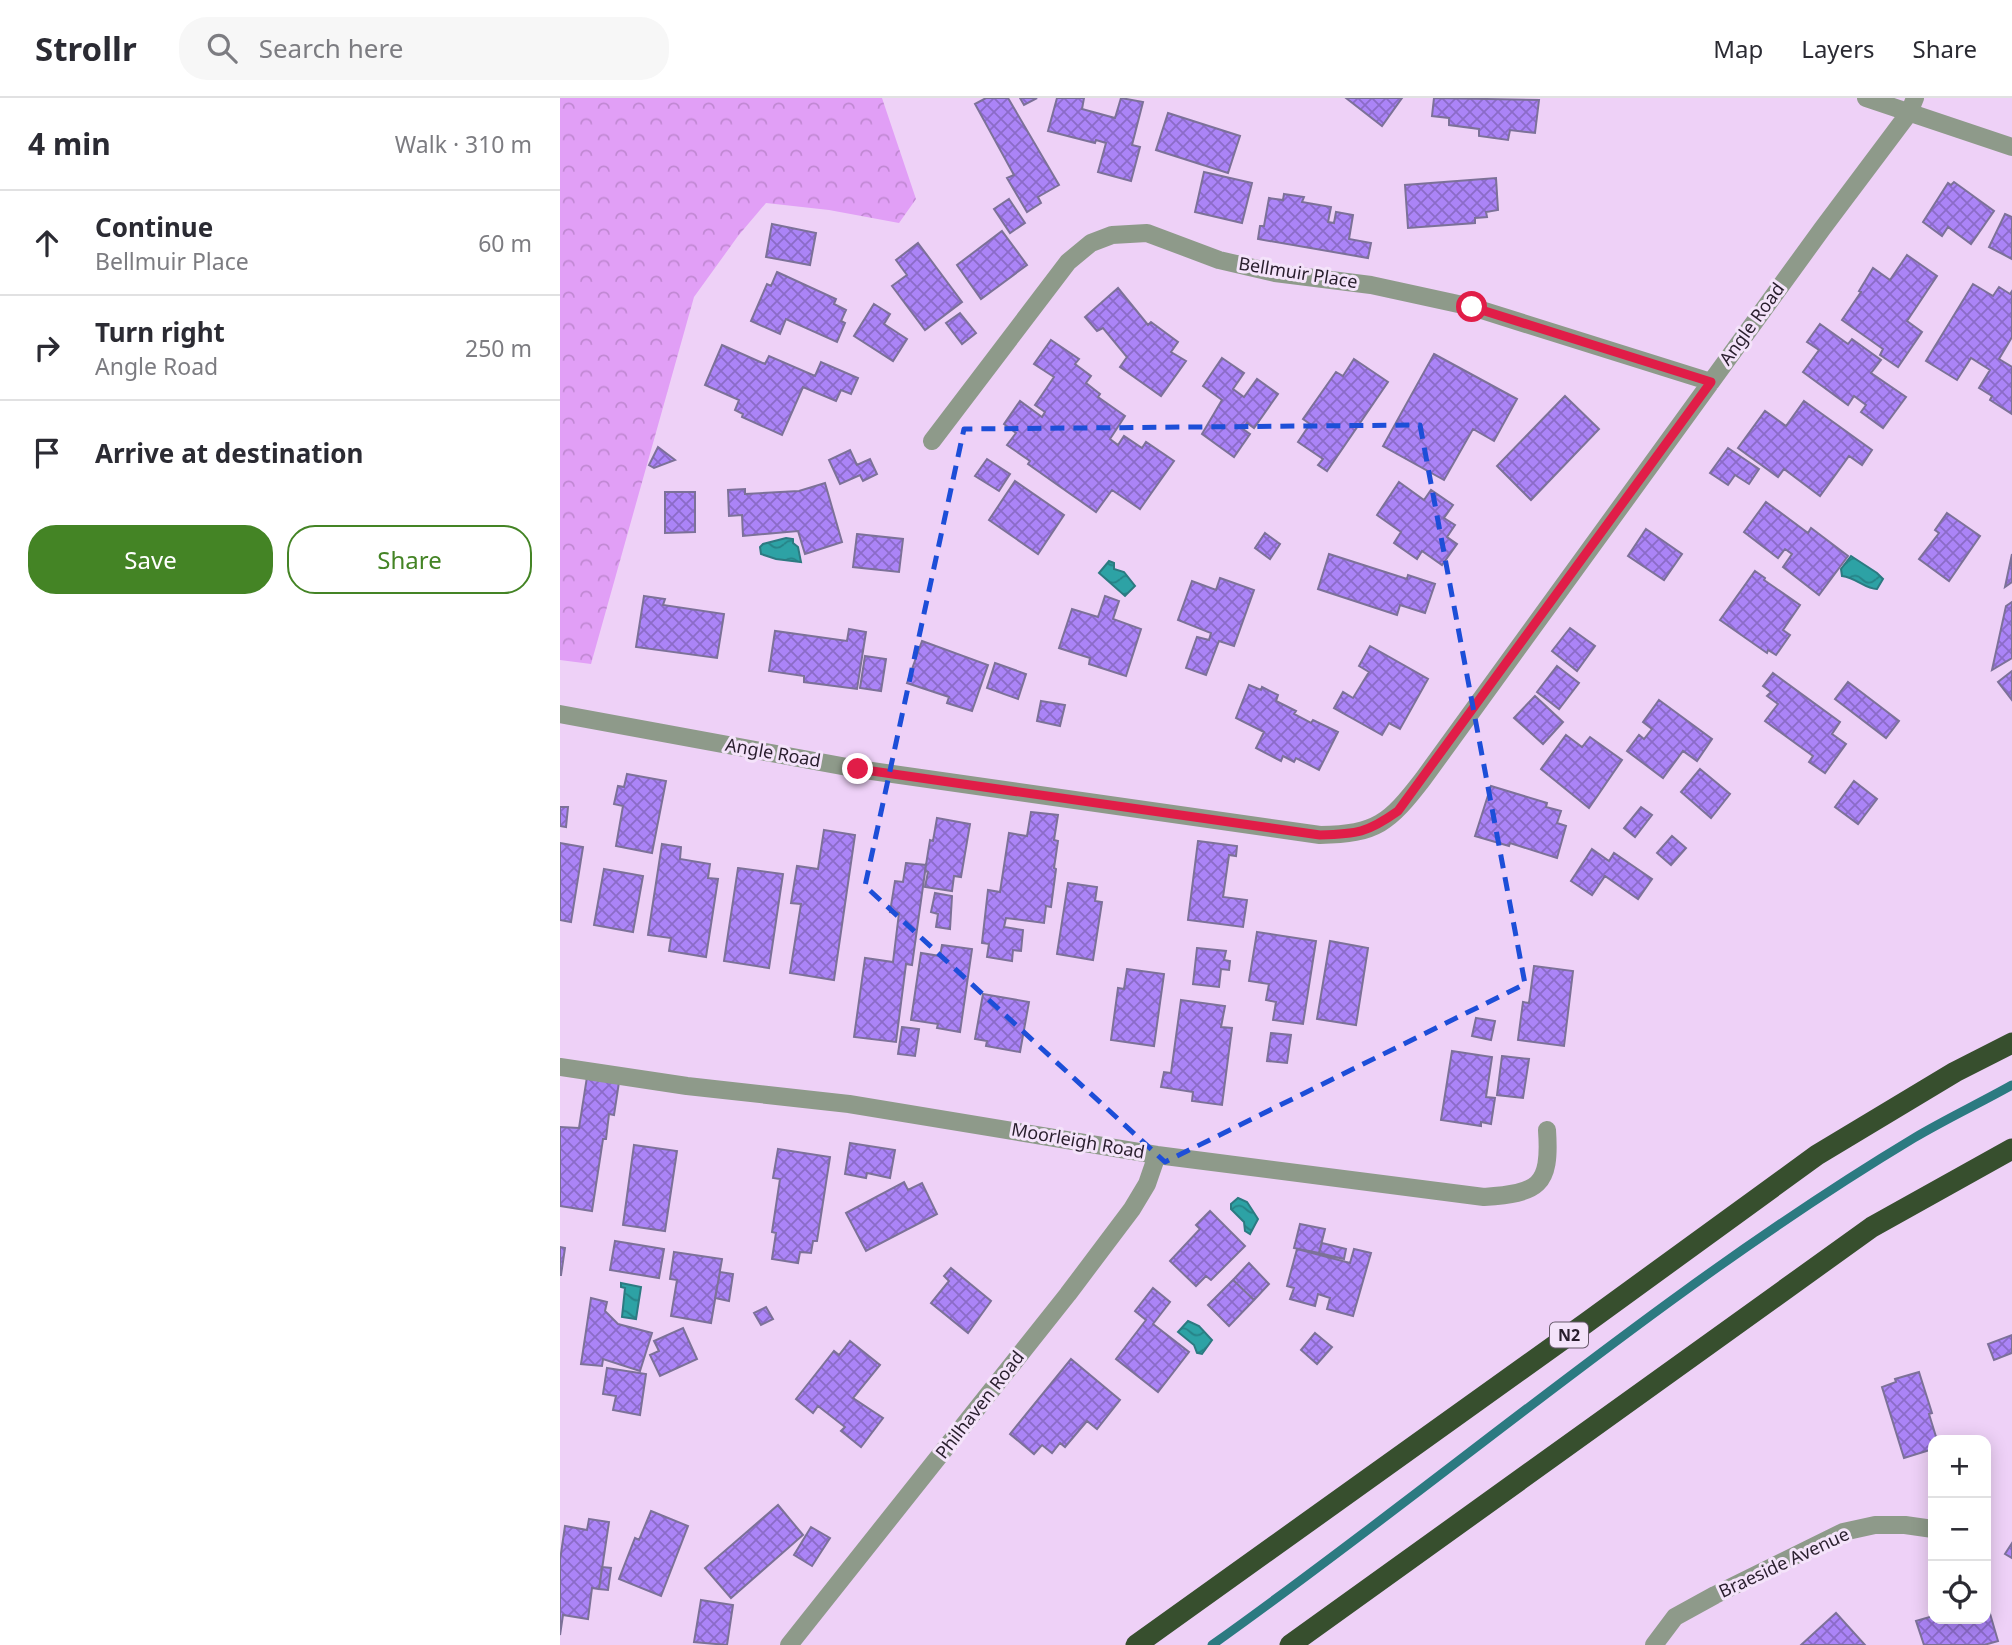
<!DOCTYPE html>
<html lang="en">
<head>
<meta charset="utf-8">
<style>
	body { margin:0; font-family:"Noto Sans",sans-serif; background:#f7f7f7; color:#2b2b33 }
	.controls { position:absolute; right:21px; bottom:21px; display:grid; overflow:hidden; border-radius:14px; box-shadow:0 4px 18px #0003 }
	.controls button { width:63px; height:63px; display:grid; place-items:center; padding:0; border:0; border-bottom:2px solid #e1e1e2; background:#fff; color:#2b2b33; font:35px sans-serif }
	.stop { position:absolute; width:21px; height:21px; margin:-16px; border:5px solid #e11d48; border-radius:50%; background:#fff }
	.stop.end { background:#e11d48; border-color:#fff; box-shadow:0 2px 7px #0008 }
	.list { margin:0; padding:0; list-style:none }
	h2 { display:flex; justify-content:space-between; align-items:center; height:91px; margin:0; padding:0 28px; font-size:30px }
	h2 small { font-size:23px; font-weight:400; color:#7c7c81 }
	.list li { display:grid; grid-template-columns:46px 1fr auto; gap:21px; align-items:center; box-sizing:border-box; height:105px; padding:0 28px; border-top:2px solid #e1e1e2 }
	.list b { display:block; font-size:26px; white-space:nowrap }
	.list p { margin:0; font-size:23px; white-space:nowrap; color:#7c7c81 }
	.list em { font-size:23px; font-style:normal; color:#7c7c81 }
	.actions { display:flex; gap:14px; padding:21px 28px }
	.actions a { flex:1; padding:16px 0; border:2px solid #448425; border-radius:28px; text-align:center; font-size:24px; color:#448425 }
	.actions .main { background:#448425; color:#fff }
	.icon { flex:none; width:38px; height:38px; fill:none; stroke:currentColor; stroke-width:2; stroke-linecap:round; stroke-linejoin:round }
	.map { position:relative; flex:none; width:1452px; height:1547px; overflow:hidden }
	header { display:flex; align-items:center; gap:42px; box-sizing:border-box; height:98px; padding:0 35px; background:#fff; border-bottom:2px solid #e1e1e2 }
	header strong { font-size:33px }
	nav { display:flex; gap:38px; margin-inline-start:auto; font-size:24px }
	.search { width:490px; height:63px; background:#f7f7f7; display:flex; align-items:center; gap:18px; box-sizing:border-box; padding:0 24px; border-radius:28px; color:#7c7c81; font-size:26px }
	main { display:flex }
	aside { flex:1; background:#fff }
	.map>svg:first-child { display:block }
</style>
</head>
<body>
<header>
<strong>Strollr</strong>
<div class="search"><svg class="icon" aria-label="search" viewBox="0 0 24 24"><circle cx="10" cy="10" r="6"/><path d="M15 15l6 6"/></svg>Search here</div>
<nav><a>Map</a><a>Layers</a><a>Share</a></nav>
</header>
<main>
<aside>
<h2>4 min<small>Walk · 310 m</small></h2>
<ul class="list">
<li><svg class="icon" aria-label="ahead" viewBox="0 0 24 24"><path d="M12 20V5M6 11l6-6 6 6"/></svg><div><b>Continue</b><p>Bellmuir Place</p></div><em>60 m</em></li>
<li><svg class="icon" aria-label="right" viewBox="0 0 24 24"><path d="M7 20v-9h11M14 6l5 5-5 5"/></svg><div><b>Turn right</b><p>Angle Road</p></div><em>250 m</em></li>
<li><svg class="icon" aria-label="arrive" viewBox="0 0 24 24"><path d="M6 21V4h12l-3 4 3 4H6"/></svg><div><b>Arrive at destination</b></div></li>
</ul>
<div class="actions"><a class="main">Save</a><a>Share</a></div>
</aside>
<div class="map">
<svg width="1452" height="1547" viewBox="0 0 1452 1547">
	<defs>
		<pattern id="forest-crowns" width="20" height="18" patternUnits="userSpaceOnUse" patternTransform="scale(1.75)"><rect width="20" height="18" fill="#e19ff6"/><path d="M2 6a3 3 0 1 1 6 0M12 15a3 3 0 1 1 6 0" fill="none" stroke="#c188d3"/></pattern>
		<pattern id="water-waves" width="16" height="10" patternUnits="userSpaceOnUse" patternTransform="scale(1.75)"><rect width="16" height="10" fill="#2da2a5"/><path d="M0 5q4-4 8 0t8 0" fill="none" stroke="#268387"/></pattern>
		<pattern id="building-cross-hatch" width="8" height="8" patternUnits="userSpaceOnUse" patternTransform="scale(1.75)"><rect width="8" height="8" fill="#ab84f7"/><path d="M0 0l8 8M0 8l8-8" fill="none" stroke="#8b6bc8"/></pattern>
	</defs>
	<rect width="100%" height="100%" fill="#eed1f7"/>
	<!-- forest -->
	<path fill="url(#forest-crowns)" d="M0,0h322l34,101 -17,24 -70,-13 -63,-7 -28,33 -44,61 -103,367 -31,-4z"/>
	<!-- water -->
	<path fill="url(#water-waves)" stroke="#2c7a81" stroke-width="2" d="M226,440l7,1v4l5,4 3,15 -25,-3 -15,-5 -1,-7 3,-3z
		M1291,458l26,17 6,6 -6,10c-12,0 -20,-11 -35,-13l-1,-7z
		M549,463l5,2v6l10,3 11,14 -10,10 -26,-23z
		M678,1100l9,4 11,17 -8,15 -5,-3 -1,-9 -13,-13v-5z
		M61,1185l20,4 -5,32 -14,-2 3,-29 -4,-1z
		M628,1223l11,5 13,14 -10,14 -5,-1 -3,-8 -16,-13z"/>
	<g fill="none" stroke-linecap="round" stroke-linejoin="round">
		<!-- stream -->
		<path stroke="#2c7a81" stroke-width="9" d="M652,1547c235,-167 454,-358 702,-507 32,-19 66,-35 98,-53"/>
	</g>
	<!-- building -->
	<path fill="url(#building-cross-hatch)" stroke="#7c7198" stroke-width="2" d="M426,0h22l51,87 -21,12 3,6 -14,9 -20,-34 7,-3 -39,-71z
		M460,0h17l-13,7z
		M497,0h27l-2,11 33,9 6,-20 22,4 -11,43 8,2 -9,34 -33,-9 8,-29 -10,-3 -1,3 -47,-12z
		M786,0h56l-20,28z
		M874,0l105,2 -4,33 -25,-3 -2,10 -29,-4v-7l-30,-4v-7l-17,-2z
		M608,15l72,23 -12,37 -72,-23z
		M644,74l48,11 -10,40 -47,-11z
		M936,80l2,32 -12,2 1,5 -12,1v5l-67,5 -3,-43z
		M1394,84l40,29 -23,33 -23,-17 -6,9 -19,-14 25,-39 3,2z
		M724,96l20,3 -2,5 29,5 -3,15 6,1 2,-11 17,3 -4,24 22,4 -3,15 -110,-19 2,-13h4l5,-28 14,2z
		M449,101l16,24 -15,10 -16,-24z
		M1445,116l7,3v42l-23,-12z
		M212,126l44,9 -6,32 -44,-8z
		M442,133l25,34 -46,34 -24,-34z
		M358,145l44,59 -37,28 -33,-44 15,-11 -11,-15z
		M1347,157l30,21 -30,45 15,11 -24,35 -18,-12 3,-6 -41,-29 19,-28 -2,-1 14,-23 17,12z
		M217,174l59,27 -2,5 12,6 -5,11 4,2 -8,19 -51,-23 -6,15 -29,-13 16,-37 4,2z
		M1413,186l20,12 6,-9 11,7 2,-3v46l-13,22 13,8v47l-22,-14 2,-4 -13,-8 11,-18 -19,-12 -14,22 -31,-19z
		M558,190l30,37 3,-3 27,20 -7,10 15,9 -25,35 -41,-29 7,-10 -24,-29 -6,3 -12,-14z
		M314,206l16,10 -6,10 23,15 -14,22 -39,-25z
		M400,215l16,20 -14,11 -16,-21z
		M1260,226l28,20 4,-5 29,21 -10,13 35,24 -23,31 -22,-16 5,-7 -12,-9 -6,9 -45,-33 16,-22 -12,-8z
		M491,242l28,19 -4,5 16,12 -5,7 14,11 -2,3 27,19 -15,23 8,6 6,-9 18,12 4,-6 28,19 -34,48 -28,-19 -16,22 -68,-48 2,-3 -23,-16 9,-12 -12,-9 16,-23 22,16 3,-5 -10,-7 19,-28 -20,-13z
		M162,247l43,19 4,-8 46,20 6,-14 37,16 -7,16 -10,-4 -5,11 -33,-14 -21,48 -40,-18 1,-3 -8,-4 4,-10 -34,-15z
		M874,256l83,45 -23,42 -21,-12 -29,51 -61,-34z
		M662,260l22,15 -11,16 11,8 13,-18 21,15 -24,34 -7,-5 -4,6 7,5 -16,23 -32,-23 20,-34 -19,-14z
		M794,261l34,23 -61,89 -9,-6 5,-6 -25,-17 12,-18 -7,-5 33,-47 7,4z
		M1005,298l34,33 -68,71 -34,-34z
		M1244,303l68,49 -10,15 -13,-9 -29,40 -36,-27 -6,8 -40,-29 27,-37 21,15z
		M98,349l17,13 -21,8 -5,-3z
		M1168,350l31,21 -10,15 -14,-9 -7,10 -18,-12z
		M290,352l7,15 13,-6 7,15 -14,7 -3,-6 -20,9 -11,-24z
		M427,361l23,15 -11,17 -24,-15z
		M455,383l49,34 -26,39 -49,-34z
		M839,384l25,18 7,-10 22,15 -9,13 11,7 -8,12 10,7 -15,21 -20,-14 -5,8 -23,-16 7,-11 -24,-17z
		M265,385l17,59 -37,12 -7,-23 -55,5 -1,-21 -13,1 -1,-26 17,-1v5l54,-3z
		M105,394h30v40l-30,1z
		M1206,404l42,31 3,-5 37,28 -29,39 -36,-28 9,-13 -7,-5 -7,9 -34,-26z
		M1387,415l33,23 -31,45 -30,-22 20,-26 -4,-3z
		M1086,431l36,25 -18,26 -36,-24z
		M705,435l15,11 -10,15 -15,-11z
		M297,436l46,5 -4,33 -46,-5z
		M769,456l78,25 1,-4 27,9 -10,29 -25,-8 -3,10 -79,-26z
		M1452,456v28l-7,5z
		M1195,473l10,7 -1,2 36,25 -17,25 7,5 -14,20 -8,-5 -1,3 -47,-33z
		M660,480l34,12 -20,56 -15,-5 -13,34 -20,-7 11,-31 12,3 2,-7 -33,-13 14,-39 24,9z
		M84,498l21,3 -2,6 61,9 -7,44 -81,-11z
		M545,498l14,5 -6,18 28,10 -15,47 -37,-12 1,-6 -31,-10 13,-39 26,8z
		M1452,504v56l-20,12 14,-64z
		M1010,530l25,18 -18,25 -25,-20z
		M289,531l17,3 -9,57 -53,-7v-6l-35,-5 6,-40 72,10z
		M362,543l66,24 -16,46 -25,-8 2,-6 -42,-14z
		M810,548l58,33 -28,50 -11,-6 -7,12 -48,-27 9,-16 10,6 16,-26 -10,-6z
		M305,558l21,3 -5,32 -21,-3z
		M435,565l31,11 -8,25 -31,-11z
		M997,568l22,17 -20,26 -22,-17z
		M1452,573v29l-14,-18z
		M1213,575l67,49 -8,12 14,10 -21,29 -16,-11 4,-6 -48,-35 13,-17 -11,-8 4,-4 -8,-6z
		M1288,584l51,39 -13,17 -51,-39z
		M689,587l12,5 1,-3 16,8 -2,6 20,10 -2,3 17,9 2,-3 25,12 -19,38 -23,-12 -2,4 -11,-6 -2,5 -25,-13 8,-16 -28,-14z
		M975,598l28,26 -20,22 -29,-26z
		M1099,602l53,39 -15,22 -14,-10 -20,27 -36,-27 12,-16 5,4 8,-10 -9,-7z
		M481,603l24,4 -5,21 -23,-5z
		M1006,637l16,12 8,-10 32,23 -33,48 -48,-39z
		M1140,671l30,25 -19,24 -30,-26z
		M67,676l39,7 -14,72 -36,-7 7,-40 -9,-2 4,-18 6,1z
		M1294,683l23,18 -19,25 -23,-17z
		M931,688l56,17 -1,4 15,4 -4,12 9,3 -9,32 -47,-15 -1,3 -34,-10z
		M0,709h8l-2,20 -6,-1z
		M1081,709l11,8 -17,22 -11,-9z
		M471,714l27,3 -4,25 4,1 -4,27 2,1 -5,38 -5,-1 -2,17 -38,-5 -2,9 19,3 -2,21 -8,-1 -1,11 -25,-4 2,-13 -7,-1 6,-53 12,2 9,-59 18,3z
		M377,720l33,6 -9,53 -7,-1 -2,15 -27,-4 3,-15 -3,-1 5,-31 3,1z
		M264,732l31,5 -21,145 -44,-7 11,-69 -10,-1 6,-37 21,3z
		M1112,738l14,12 -15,17 -14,-12z
		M638,743l39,5 -1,10 -7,-1 -6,42 24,3 -4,27 -55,-7z
		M0,745l23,4 -12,75 -11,-2z
		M102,746l19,3 -1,12 30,5 -2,14 10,1 -12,78 -37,-6 2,-13 -23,-3z
		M1032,751l17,12 5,-8 38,26 -14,20 -33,-23 -13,19 -21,-14z
		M346,765l20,2 -14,100 -6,-1 -10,78 -42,-5 11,-79 28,4 6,-49 -9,-1 5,-31 8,1z
		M178,770l45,6 -14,94 -45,-7z
		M44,771l39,7 -10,56 -39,-7z
		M508,785l29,4 -2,14 7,1 -9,58 -36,-6z
		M375,795l17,3 -2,33 -14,-2 2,-13 -7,-2z
		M697,834l59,9 -13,83 -30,-4 3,-18 -10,-2 3,-16 -20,-3z
		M770,843l38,7 -12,77 -39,-6z
		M382,847l30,4 -12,83 -23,-4 1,-4 -27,-4 10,-67 19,3z
		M637,850l29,3 -2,9 6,1 -1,9 -8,-1 -2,18 -26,-3z
		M974,868l39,5 -9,75 -46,-6 5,-38 6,1z
		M567,871l37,5 -10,72 -43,-6 7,-52 6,1z
		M423,896l46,8 -9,50 -34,-6 1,-5 -12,-2z
		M621,902l44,6 -4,21 11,1 -10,77 -30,-4 1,-9 -32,-5 3,-15 7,1z
		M916,920l19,3 -4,19 -19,-4z
		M342,929l17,2 -4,27 -17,-2z
		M711,935l20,2 -4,28 -20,-2z
		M892,953l40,6 -6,40 9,1 -4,26 -10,-2v4l-40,-6z
		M942,958l27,3 -6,39 -26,-3z
		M27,979l32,5 -5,33 -5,-1 -3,25h-3l-11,72 -32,-5v-79l19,1z
		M290,1045l45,7 -5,28 -23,-5 -1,5 -21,-4z
		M74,1047l43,6 -12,80 -42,-6z
		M218,1051l52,8 -13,84h-4l-2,12 -11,-1 -2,11 -26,-4 4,-26 -4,-1 8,-53 -7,-1z
		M344,1084l4,8 14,-7 15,31 -71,37 -20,-38z
		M650,1113l35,35 -34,34 -5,-4 -10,10 -26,-25 30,-32 -4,-4z
		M740,1126l25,5 -6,24 -25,-5z
		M55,1143l49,8 -5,29 -49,-8z
		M762,1145l24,6 -2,10 -25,-6z
		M0,1149l5,1 -4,27h-1z
		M737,1151l53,14 4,-14 17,4 -18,63 -26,-7 3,-11 -12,-4 -3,12 -25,-7 4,-11 -7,-2z
		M114,1154l48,7 -11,64 -40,-7 6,-36 -7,-1z
		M689,1165l20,21 -15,16 -21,-20z
		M391,1170l40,33 -23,32 -37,-30 18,-22 -5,-5z
		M160,1174l13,2 -4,27 -14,-3z
		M673,1182l21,20 -25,26 -21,-21z
		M593,1190l17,14 -17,22 36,28 -31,40 -42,-33 30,-39 -11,-9z
		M31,1200l16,4 -2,9 13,13 34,9 -12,38 -37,-12 -1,7 -21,-2z
		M206,1209l7,12 -12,6 -7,-12z
		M123,1230l14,31 -37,17 -10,-21 9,-4 -5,-10z
		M755,1235l17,14 -15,17 -16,-14z
		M1452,1237v18l-18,7 -6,-16z
		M290,1243l30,24 -27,33 30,20 -22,29 -20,-16 4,-4 -27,-21 -5,7 -17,-14 38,-48 5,4z
		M511,1261l49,41 -23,29 -10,-8 -22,26 -5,-4 -8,10 -10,-8 -8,9 -24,-20z
		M47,1270l39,6 -6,41 -27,-5 3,-14 -13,-2z
		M1359,1274l13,41 -3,1 8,26h-4v9l-29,9 -22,-71 14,-5 -1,-3z
		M218,1407l25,30 -72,63 -26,-30z
		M91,1413l37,15 -27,70 -42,-17 16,-41 4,2z
		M29,1421l20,3 -10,67 -7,-1 -4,31 -25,-4 -3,20v-75l5,-34 22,4z
		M251,1429l19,11 -18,28 -18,-11z
		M1452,1445v15l-7,-4z
		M42,1469l9,1 -3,22 -9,-1z
		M141,1502l32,5 -6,40 -33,-3z
		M1426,1502l12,41 -14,4h-60l-8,-24 17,-5v3h53z
		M1276,1515l29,32h-64z"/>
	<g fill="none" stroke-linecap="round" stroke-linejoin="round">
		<!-- street -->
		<path stroke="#8e9a8a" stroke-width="18" d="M1306,0l146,49
			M372,343l136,-179 23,-19 21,-8 35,-2 72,27 56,13 96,12 101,22 239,75
			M0,616l298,55 462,66c57,-1 69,-12 103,-56l399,-550 87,-116 6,-15
			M0,969l127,19 162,18 308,51 327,42c54,-4 67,-10 63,-67
			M229,1547l279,-351 64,-85 15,-25 10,-29
			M1094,1547l21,-28 40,-22 128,-63 32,-7h30l28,4"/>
		<!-- highway -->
		<path stroke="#374f2e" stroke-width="21" d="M576,1547l450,-322 231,-168 138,-83 57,-29
			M730,1547l582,-418 140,-78"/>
	</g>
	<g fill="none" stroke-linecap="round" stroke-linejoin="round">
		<!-- route -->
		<path stroke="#e11d48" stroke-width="9" d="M298,671l462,66c37,-1 47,-2 78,-24l313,-429 -239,-75"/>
	</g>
	<!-- marked area -->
	<path fill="none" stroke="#1d4ed8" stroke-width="5" stroke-dasharray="14 9" stroke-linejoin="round" d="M860,327l105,559 -360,178 -300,-276 99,-457z"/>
	<g text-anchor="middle" stroke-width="6" stroke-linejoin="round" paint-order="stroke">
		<!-- shield labels -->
		<rect fill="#f4e3fa" stroke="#66596a" stroke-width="2" x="990" y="1224.5" width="38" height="25" rx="5"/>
		<g font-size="16" font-weight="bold" fill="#291e2d">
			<text x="1009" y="1243">N2</text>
		</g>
		<!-- street labels -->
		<g font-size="18" fill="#291e2d" stroke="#f4e3fa">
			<text transform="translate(738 175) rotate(9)" y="6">Bellmuir Place</text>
			<text transform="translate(1192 226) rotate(-54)" y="6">Angle Road</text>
			<text transform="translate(213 655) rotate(10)" y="6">Angle Road</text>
			<text transform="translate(518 1043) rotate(10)" y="6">Moorleigh Road</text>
			<text transform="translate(420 1307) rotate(-52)" y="6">Philhaven Road</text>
			<text transform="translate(1224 1465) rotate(-25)" y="6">Braeside Avenue</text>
		</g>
	</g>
</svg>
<div class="controls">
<button>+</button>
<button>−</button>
<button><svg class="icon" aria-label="locate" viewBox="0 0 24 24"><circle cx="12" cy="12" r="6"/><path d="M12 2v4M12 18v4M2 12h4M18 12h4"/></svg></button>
</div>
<div class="stop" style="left:912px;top:209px"></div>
<div class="stop end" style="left:298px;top:671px"></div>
</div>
</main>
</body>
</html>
